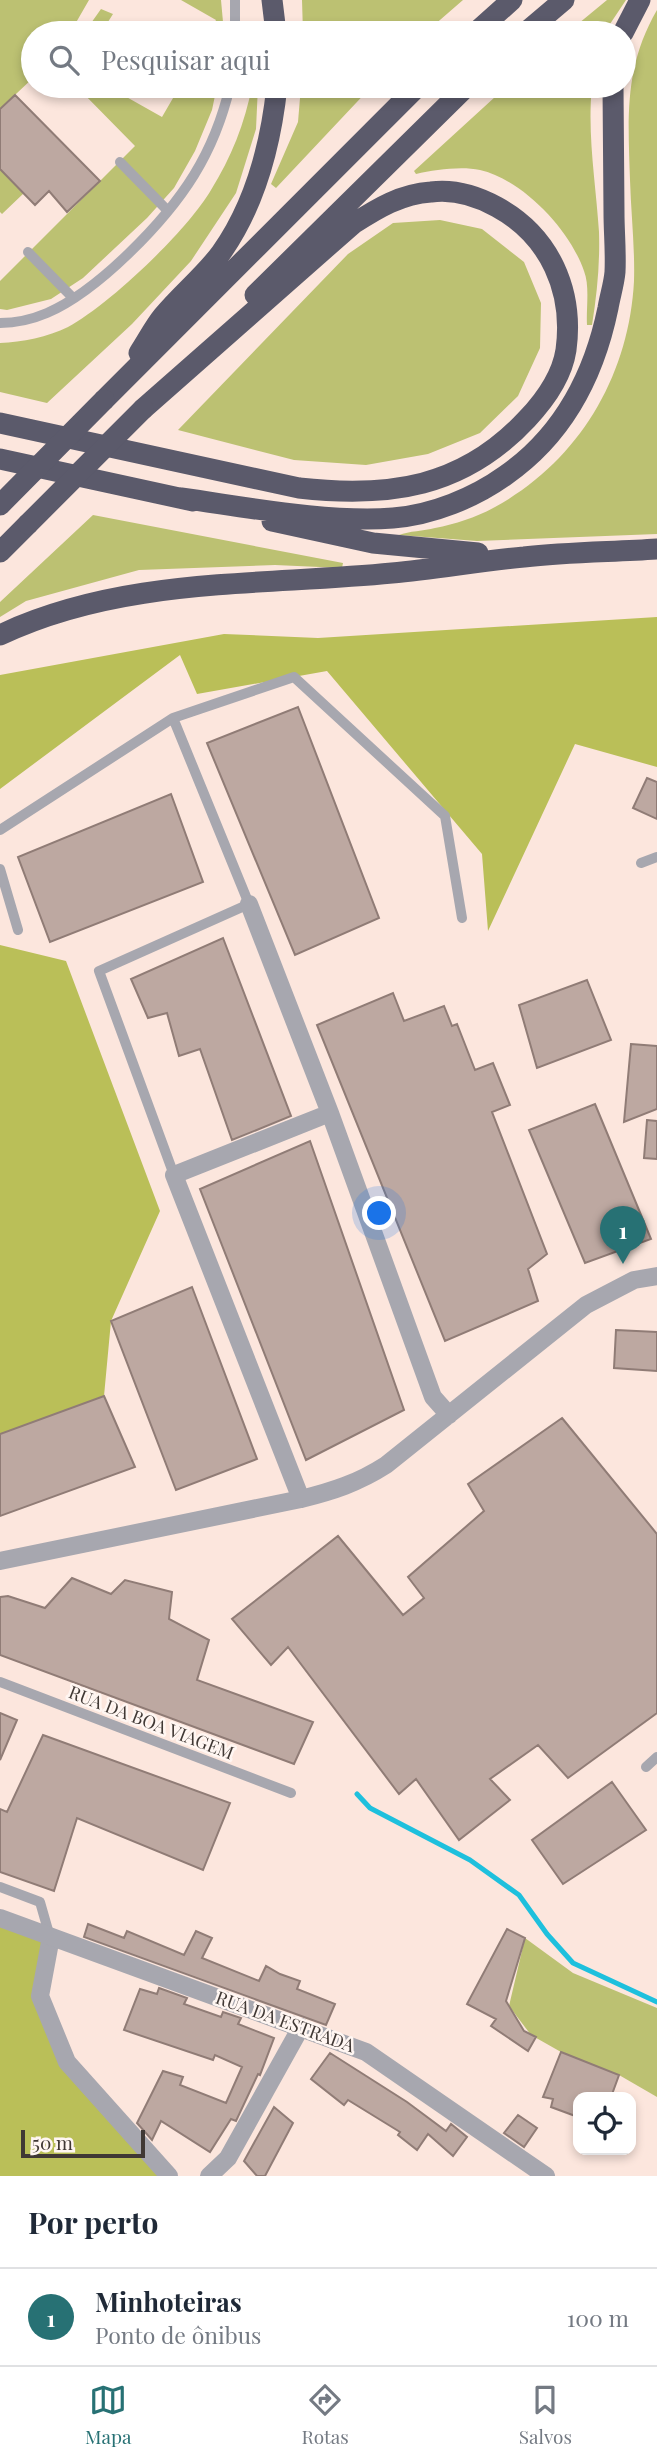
<!DOCTYPE html>
<html lang="pt">
<head>
<meta charset="utf-8">
<style>
	body { margin:0; font-family:"Playfair Display",serif; background:#f2f2f3; color:#1f2937 }
	.controls { position:absolute; right:21px; bottom:21px; display:grid; overflow:hidden; border-radius:14px; box-shadow:0 4px 10px #0003 }
	.controls button { width:63px; height:63px; display:grid; place-items:center; padding:0; border:0; border-bottom:2px solid #e0e1e3; background:#fff; color:#1f2937; font:35px sans-serif }
	.scale { position:absolute; left:21px; bottom:18px; width:124px; box-sizing:border-box; padding-left:7px; border:4px solid #403834; border-top:0; font-size:19px; line-height:24px; white-space:nowrap; color:#403834; -webkit-text-stroke:5px #fff6f2; paint-order:stroke }
	.you { position:absolute; left:380px; top:1214px; width:24px; height:24px; margin:-18px; border:5px solid #fff; border-radius:50%; background:#1a73e8; box-shadow:0 0 0 10px #1a73e833 }
	.badge { display:grid; place-items:center; width:46px; height:46px; border-radius:50%; background:#277174; color:#fff; font-size:23px; font-weight:700 }
	.pin { position:absolute; translate:-50% -58px; filter:drop-shadow(0 2px 4px #0008) }
	.pin::after { content:''; position:absolute; top:37px; width:24px; height:21px; background:inherit; clip-path:polygon(0 0,100% 0,50% 100%) }
	.list { margin:0; padding:0; list-style:none }
	h2 { display:flex; justify-content:space-between; align-items:center; height:91px; margin:0; padding:0 28px; font-size:30px }
	h2 small { font-size:23px; font-weight:400; color:#747a83 }
	.list li { display:grid; grid-template-columns:46px 1fr auto; gap:21px; align-items:center; box-sizing:border-box; height:98px; padding:0 28px; border-top:2px solid #e0e1e3 }
	.list b { display:block; font-size:26px; white-space:nowrap }
	.list p { margin:0; font-size:23px; white-space:nowrap; color:#747a83 }
	.list em { font-size:23px; font-style:normal; color:#747a83 }
	.icon { flex:none; width:38px; height:38px; fill:none; stroke:currentColor; stroke-width:2; stroke-linecap:round; stroke-linejoin:round }
	.map { position:relative; flex:none; width:657px; height:2176px; overflow:hidden }
	.search { position:absolute; background:#fff; box-shadow:0 4px 10px #0003; left:21px; right:21px; top:21px; height:77px; display:flex; align-items:center; gap:18px; box-sizing:border-box; padding:0 24px; border-radius:38px; color:#747a83; font-size:26px }
	.sheet { height:189px; background:#fff }
	nav { display:flex; justify-content:space-around; align-items:center; box-sizing:border-box; height:98px; border-top:2px solid #e0e1e3; background:#fff; font-size:19px; color:#747a83 }
	nav a { display:grid; justify-items:center; gap:4px }
	nav .on { color:#277174 }
	.map>svg:first-child { display:block }
</style>
</head>
<body>
<div class="map">
<svg width="657" height="2176" viewBox="0 0 657 2176">
	<rect width="100%" height="100%" fill="#fce6dd"/>
	<!-- green -->
	<path fill="#bcc172" d="M0,0h89l-19,33h-37v45l-33,31z
		M181,0h40l3,33h-15l7,-13z
		M302,0h161l-38,33h-122z
		M607,0h19l-22,33h-37z
		M101,9l12,5 -12,19h-17z
		M657,10v524l-180,7 -78,-6c10,-4 25,-4 36,-7 21,-4 42,-11 60,-21 84,-46 134,-131 139,-226 1,-33 -3,-68 -4,-101 -2,-63 -6,-113 27,-170z
		M76,86h31l55,31 18,-31h37l-5,24 -17,41 -21,37 -27,30 -64,60 -32,21 -44,11 -7,-1v-28l135,-135z
		M252,86h6l-2,43 -20,64 -45,68 -59,63 -85,79 -47,-11v-49c22,-1 48,-6 68,-16 41,-22 119,-96 143,-137 20,-32 34,-67 41,-104z
		M301,86h71l-96,102 -5,-4 27,-62z
		M507,86h85c-5,49 4,98 7,146 1,32 -2,62 -7,93h-5c-1,-16 3,-39 -3,-54 -14,-41 -61,-91 -104,-101 -20,-4 -45,0 -64,4l-2,-3z
		M0,169l24,24 -22,21 -2,-2z
		M440,220l42,9 42,33 17,41 -1,45 -22,48 -38,37 -52,21 -62,11 -72,-5 -116,-30 170,-176 45,-31z
		M93,515l250,48 -1,5 -67,-3 -136,5 -113,31 -26,16v-15z
		M525,1938l48,35 84,35v89l-38,-22 -58,-23 -30,-17 -22,-29z"/>
	<!-- forest -->
	<path fill="#babf58" d="M657,617v150l-82,-23 -87,187 -6,-77 -155,-183 -130,23 -17,-39 -180,134v-114l224,-41 94,4z
		M0,945l66,16 94,250 -49,110 -7,75 -104,38z
		M0,1919l51,18 -11,59 27,66 93,114h-160z"/>
	<g fill="none" stroke-linecap="round" stroke-linejoin="round">
		<!-- stream -->
		<path stroke="#1ec0dd" stroke-width="5" d="M357,1794l13,14 100,52 49,35 28,39 26,29 84,39"/>
	</g>
	<!-- building -->
	<path fill="#bda8a1" stroke="#907c76" stroke-width="2" d="M15,95l85,86 -33,31 -18,-21 -14,14 -35,-36v-60z
		M298,707l81,211 -84,37 -88,-212z
		M647,778l10,4v37l-24,-11z
		M171,794l32,88 -153,60 -32,-85z
		M223,938l68,178 -59,24 -32,-91 -21,7 -12,-43 -19,5 -17,-39z
		M587,980l24,60 -74,28 -18,-63z
		M393,993l11,28 40,-15 8,20 5,-2 18,46 18,-7 17,42 -18,7 55,142 -19,15 10,32 -93,40 -128,-316z
		M631,1044l26,2v63l-33,13z
		M595,1104l56,135 -66,24 -56,-133z
		M647,1120l10,1v38l-13,-1z
		M310,1141l94,269 -98,50 -106,-271z
		M192,1287l65,172 -81,31 -65,-169z
		M616,1330l41,2v39l-43,-3z
		M104,1396l31,71 -135,49v-82z
		M562,1418l95,116v179l-89,65 -30,-33 -48,34 20,21 -51,40 -43,-61 -17,15 -111,-147 -17,18 -39,-46 106,-83 65,79 21,-17 -16,-21 76,-66 -16,-27z
		M72,1578l39,16 14,-14 47,12 -3,27 40,21 -12,40 116,42 -19,42 -294,-109v-58l8,-1 37,12z
		M0,1713l17,7 -17,40z
		M43,1735l187,68 -27,67 -126,-52 -23,73 -54,-19v-63l7,3z
		M612,1782l34,48 -83,54 -31,-44z
		M88,1924l36,14 3,-7 57,24 12,-24 16,7 -10,20 57,23 7,-15 14,8 20,7 -3,8 38,15 -9,21 -242,-88z
		M507,1929l18,9 -19,63 18,30 12,6 -8,14 -37,-25 5,-7 -29,-15z
		M159,1988l28,10 -3,6 37,13 2,-5 18,6 -3,6 36,14 -14,37 -2,-1 -22,47 -5,-2 -21,33 -49,-31 -9,19 -15,-17 26,-52 20,6 -3,8 46,18 16,-36 -27,-12 -2,5 -89,-30 16,-41 17,5z
		M561,2052l58,23 -8,22h-33v20l-27,-10 2,-8 -10,-2z
		M330,2053l77,49 39,29 5,-7 16,13 -14,19 -25,-22 -11,16 -19,-15 2,-3 -52,-32 -4,5 -33,-26z
		M274,2107l19,16 -28,53h-8l-13,-15z
		M518,2115l19,13 -13,19 -20,-14z"/>
	<g fill="none" stroke-linecap="round" stroke-linejoin="round">
		<!-- service -->
		<path stroke="#a7a7af" stroke-width="10" d="M235,0v33
			M120,162l48,49
			M28,252l45,46
			M0,323c15,0 33,-4 47,-10 51,-22 118,-91 147,-138 16,-26 29,-59 36,-89
			M173,718l121,-41 151,139 17,102
			M0,830l173,-112 76,186 -150,67 75,204
			M641,863l16,-6
			M0,869l18,61
			M0,1682l291,111
			M646,1767l11,-10
			M0,1887l40,15 10,35"/>
		<!-- minor -->
		<path stroke="#a7a7af" stroke-width="18" d="M249,904l81,209 103,284 16,18
			M301,1499l-127,-324 156,-62
			M0,1561l301,-62c32,-8 57,-16 85,-34l200,-160 48,-25 23,-4
			M51,1937l-11,59 27,66 102,114
			M209,2176l19,-18 73,-131"/>
		<!-- tertiary -->
		<path stroke="#a7a7af" stroke-width="18" d="M0,1918l366,134 180,124"/>
		<!-- motorway -->
		<path stroke="#5b5a6b" stroke-width="21" d="M272,0l4,33
			M475,33l37,-33
			M525,33l39,-33
			M623,33l17,-33
			M255,295l212,-209
			M139,353c8,-12 15,-26 24,-37 18,-22 41,-40 58,-63 34,-48 50,-110 56,-167
			M104,400l314,-314
			M0,423l299,65c90,10 164,0 228,-69 18,-19 35,-43 39,-69 8,-59 -16,-114 -69,-143 -20,-11 -43,-18 -66,-15 -30,2 -53,16 -78,32l-210,185
			M0,459l193,42
			M181,498c65,9 147,25 212,20 39,-3 81,-20 113,-43 57,-40 88,-99 102,-167 2,-12 6,-24 7,-36 1,-20 -1,-40 -1,-59 0,-42 -1,-85 -1,-127
			M272,521l101,22 105,10
			M0,552l28,-28
			M0,635c122,-58 260,-49 392,-62 44,-4 88,-12 132,-16 44,-5 89,-5 133,-8"/>
		<!-- motorway-bridge -->
		<path stroke="#5b5a6b" stroke-width="21" d="M0,505l104,-105
			M28,524l115,-115"/>
	</g>
	<g text-anchor="middle" stroke-width="5" stroke-linejoin="round" paint-order="stroke">
		<!-- street labels -->
		<g font-size="18" fill="#403834" stroke="#fff6f2">
			<text transform="translate(151 1723) rotate(21)" y="6">RUA DA BOA VIAGEM</text>
			<text transform="translate(285 2022) rotate(20)" y="6">RUA DA ESTRADA</text>
		</g>
	</g>
</svg>
<div class="controls">
<button><svg class="icon" aria-label="locate" viewBox="0 0 24 24"><circle cx="12" cy="12" r="6"/><path d="M12 2v4M12 18v4M2 12h4M18 12h4"/></svg></button>
</div>
<div class="scale">50 m</div>
<div class="you"></div>
<div class="pin badge" style="left:623px;top:1264px">1</div>
<div class="search"><svg class="icon" aria-label="search" viewBox="0 0 24 24"><circle cx="10" cy="10" r="6"/><path d="M15 15l6 6"/></svg>Pesquisar aqui</div>
</div>
<section class="sheet">
<h2>Por perto<small></small></h2>
<ul class="list">
<li><span class="badge">1</span><div><b>Minhoteiras</b><p>Ponto de ônibus</p></div><em>100 m</em></li>
</ul>
</section>
<nav>
<a class="on"><svg class="icon" aria-label="map" viewBox="0 0 24 24"><path d="M3 6l6-2 6 2 6-2v14l-6 2-6-2-6 2zM9 4v14M15 6v14"/></svg>Mapa</a>
<a><svg class="icon" aria-label="directions" viewBox="0 0 24 24"><path d="M12 3l9 9-9 9-9-9zM9 14v-3h6M13 9l2 2-2 2"/></svg>Rotas</a>
<a><svg class="icon" aria-label="saved" viewBox="0 0 24 24"><path d="M7 4h10v16l-5-4-5 4z"/></svg>Salvos</a>
</nav>
</body>
</html>
